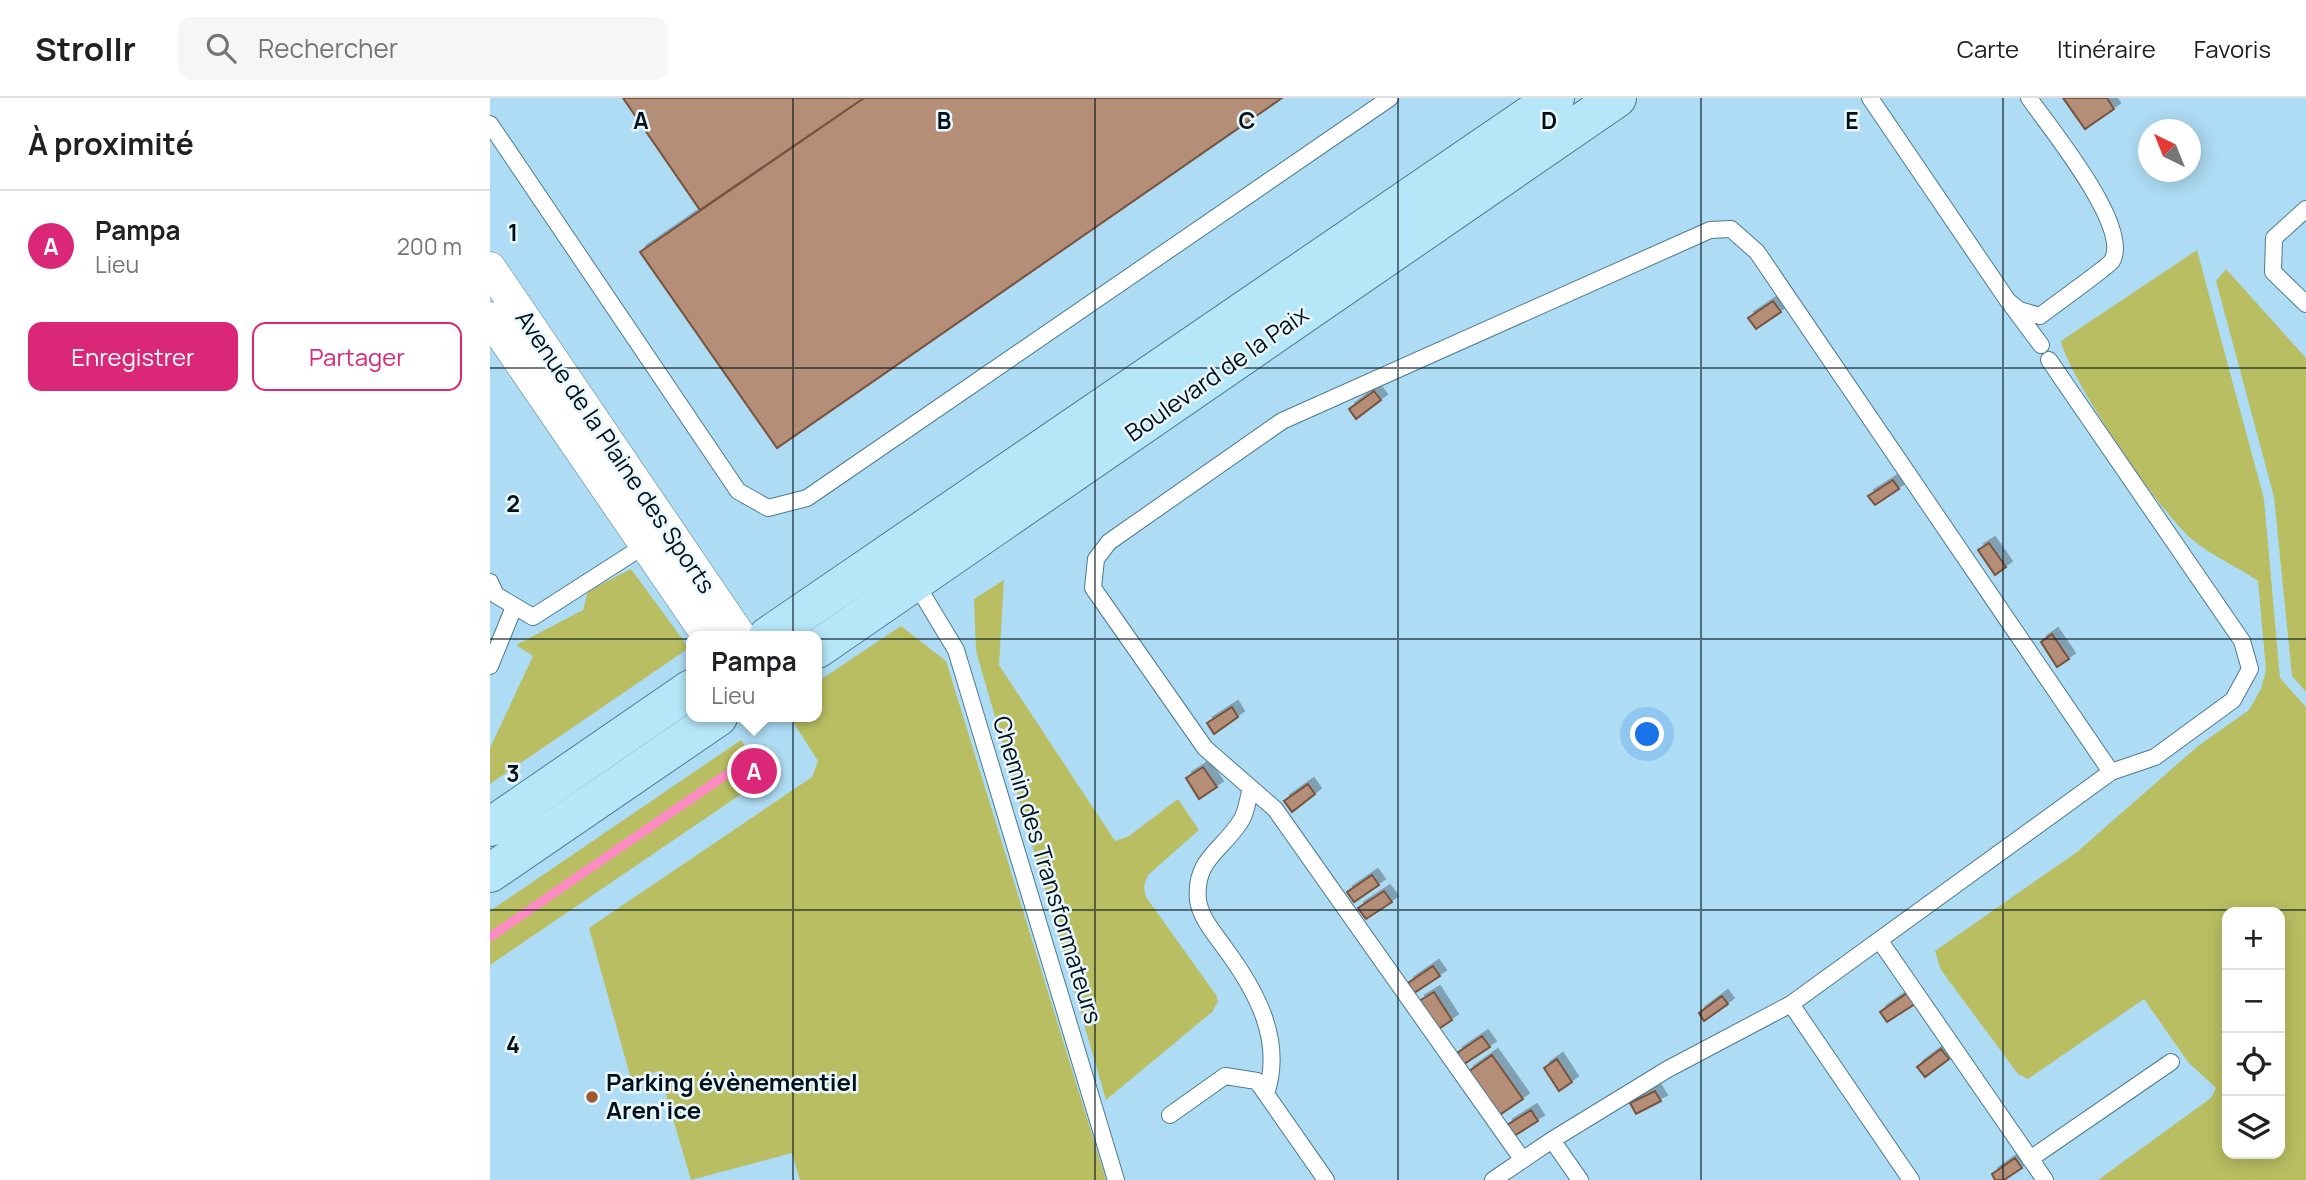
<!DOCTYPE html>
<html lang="fr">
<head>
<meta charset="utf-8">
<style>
	body { margin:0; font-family:Manrope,sans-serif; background:#f6f6f6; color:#202124 }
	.controls { position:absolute; right:21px; bottom:21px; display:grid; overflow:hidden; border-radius:14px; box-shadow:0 4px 18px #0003 }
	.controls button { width:63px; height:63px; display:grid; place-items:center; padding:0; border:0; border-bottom:2px solid #e0e0e0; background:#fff; color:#202124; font:35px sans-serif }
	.compass { position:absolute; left:1648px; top:21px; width:63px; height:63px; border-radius:50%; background:#fff; box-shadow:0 4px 18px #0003; rotate:317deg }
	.you { position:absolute; left:1158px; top:637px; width:24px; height:24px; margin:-18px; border:5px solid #fff; border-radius:50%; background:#1a73e8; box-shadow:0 0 0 10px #1a73e833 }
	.badge { display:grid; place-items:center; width:46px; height:46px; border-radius:50%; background:#db2777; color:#fff; font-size:23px; font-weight:700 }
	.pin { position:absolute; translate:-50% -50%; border:4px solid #fff; box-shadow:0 2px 7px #0006 }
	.popup { position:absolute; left:196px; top:533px; width:136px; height:91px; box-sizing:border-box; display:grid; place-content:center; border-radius:14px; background:#fff; filter:drop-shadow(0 2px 5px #0005); font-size:23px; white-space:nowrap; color:#757577 }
	.popup b { font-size:26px; color:#202124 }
	.popup::after { content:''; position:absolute; left:50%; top:100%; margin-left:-14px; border:14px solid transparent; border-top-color:#fff }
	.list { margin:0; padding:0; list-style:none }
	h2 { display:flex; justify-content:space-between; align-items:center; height:91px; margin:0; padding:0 28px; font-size:30px }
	h2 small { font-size:23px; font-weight:400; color:#757577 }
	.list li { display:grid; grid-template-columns:46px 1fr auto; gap:21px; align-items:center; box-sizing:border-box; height:112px; padding:0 28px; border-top:2px solid #e0e0e0 }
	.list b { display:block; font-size:26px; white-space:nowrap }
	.list p { margin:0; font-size:23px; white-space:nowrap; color:#757577 }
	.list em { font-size:23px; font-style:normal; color:#757577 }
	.actions { display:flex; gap:14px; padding:21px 28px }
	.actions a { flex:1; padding:16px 0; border:2px solid #db2777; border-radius:14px; text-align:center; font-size:24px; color:#db2777 }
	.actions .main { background:#db2777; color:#fff }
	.icon { flex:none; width:38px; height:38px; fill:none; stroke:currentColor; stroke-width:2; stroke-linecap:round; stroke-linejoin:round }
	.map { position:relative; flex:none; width:1816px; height:1082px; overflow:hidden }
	header { display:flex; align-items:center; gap:42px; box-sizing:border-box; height:98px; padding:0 35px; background:#fff; border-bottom:2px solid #e0e0e0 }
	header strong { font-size:33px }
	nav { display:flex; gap:38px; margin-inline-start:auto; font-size:24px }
	.search { width:490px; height:63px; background:#f6f6f6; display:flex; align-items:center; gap:18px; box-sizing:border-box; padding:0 24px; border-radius:14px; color:#757577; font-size:26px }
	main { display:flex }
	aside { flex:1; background:#fff }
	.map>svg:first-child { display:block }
</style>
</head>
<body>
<header>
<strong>Strollr</strong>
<div class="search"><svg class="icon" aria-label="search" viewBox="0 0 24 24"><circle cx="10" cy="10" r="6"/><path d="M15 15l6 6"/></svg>Rechercher</div>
<nav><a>Carte</a><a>Itinéraire</a><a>Favoris</a></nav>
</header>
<main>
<aside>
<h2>À proximité<small></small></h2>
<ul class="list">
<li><span class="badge">A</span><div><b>Pampa</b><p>Lieu</p></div><em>200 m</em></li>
</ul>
<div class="actions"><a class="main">Enregistrer</a><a>Partager</a></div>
</aside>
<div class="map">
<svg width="1816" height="1082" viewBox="0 0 1816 1082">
	<defs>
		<filter id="shadow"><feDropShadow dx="6" dy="-6" stdDeviation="0" flood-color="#0004"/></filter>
	</defs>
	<rect width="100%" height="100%" fill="#aedcf4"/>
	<!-- green -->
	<path fill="#babe62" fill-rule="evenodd" d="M1707,152l67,249 16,179 26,29v473h-208l113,-82 5,-10 -28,-26 -44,-63 -116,80 -10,-5 -77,-104 -6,-19 142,-99 121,-106 51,-36 12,-21 5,-19 -8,-89c-20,-14 -44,-24 -64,-40 -31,-24 -125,-162 -133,-200zM1737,814h53v242h-53z
		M1736,171l80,89v334l-14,-16 -18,-179 -58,-216z
		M141,471l58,79 -199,136v-36l43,-92 -17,-11 67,-35 5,-19z
		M514,482l-5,85 116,176 14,-5 49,-37 21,31 -51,45 -4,11 2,11 70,98 2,7 -6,10 -106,88 -130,-449 -2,-52z
		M411,528l45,35 160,519h-306l-8,-27 -101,27 -32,-109 -28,8 -42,-151 223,-151 6,-16 -28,-44h27v-35z
		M251,642l12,18 -11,7 14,19 -266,181v-54z"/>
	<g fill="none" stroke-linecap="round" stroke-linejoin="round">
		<!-- stream -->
		<path stroke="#ff8cc3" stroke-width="9" d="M0,839l240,-165"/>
	</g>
	<!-- building -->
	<path fill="#b58e77" stroke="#77533e" stroke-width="2" filter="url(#shadow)" d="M133,0h241l-164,112z
		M374,0h418l-505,350 -137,-196z
		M1573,0h44l7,11 -29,20z
		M1283,203l8,11 -25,17 -8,-11z
		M884,293l7,9 -25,19 -7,-10z
		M1403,382l6,9 -24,16 -7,-9z
		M1499,445l17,24 -11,8 -17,-25z
		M1562,536l17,25 -12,8 -16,-25z
		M742,609l6,10 -24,17 -7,-11z
		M263,660l13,19 -10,7 -14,-19z
		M713,669l14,20 -18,12 -13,-21z
		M818,686l7,10 -23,18 -8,-11z
		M882,777l7,10 -25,17 -7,-10z
		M894,793l8,11 -26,17 -8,-11z
		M943,868l7,10 -26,17 -6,-10z
		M944,894l18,28 -15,10 -18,-29z
		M1417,895l8,11 -28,18 -7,-10z
		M1232,898l6,8 -24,17 -5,-8z
		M992,938l8,11 -26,17 -7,-11z
		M1451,951l8,10 -24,18 -8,-10z
		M1002,957l31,44 -25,17 -30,-44z
		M1067,961l15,23 -13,9 -15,-23z
		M1165,993l6,10 -25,13 -6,-11z
		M1041,1012l7,11 -24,15 -7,-11z
		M1525,1060l7,10 -18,12h-9l-3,-6z"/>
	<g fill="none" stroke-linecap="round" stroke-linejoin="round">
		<!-- lane casing -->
		<g stroke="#4e7a8f" stroke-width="18">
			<path id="lane" d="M1380,0l138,203 11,9 21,6c11,-9 68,-49 72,-55 20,-34 -63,-134 -83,-163
				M0,26l248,367 30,17 39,-10 583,-400
				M1816,111l-32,29 -1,34 33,32
				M1522,208l29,39
				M0,484l6,13 37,22 117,-75
				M425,484l41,68 160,530
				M0,568l24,-59
				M761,690c-3,10 -4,22 -9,31 -18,31 -48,39 -44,81 2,17 17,34 26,47 32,43 60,93 42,147
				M1390,843l165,239
				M1301,906l120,176
				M680,1017l55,-39 32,5 69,99
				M1062,1042l28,40
				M1032,1061l-247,-350 -70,-61 -112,-160 3,-29 13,-17 173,-121 428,-191 21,-1 26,23 354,520
				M1540,1061l141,-97
				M1003,1082l59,-40 116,-71 123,-65 320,-232 44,-15 78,-57 17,-31 -8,-28 -193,-281"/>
		</g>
		<!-- street casing -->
		<g stroke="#4e7a8f" stroke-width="33">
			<path id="street" d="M0,170l250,368
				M0,220l218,318"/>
		</g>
		<!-- secondary casing -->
		<g stroke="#4e7a8f" stroke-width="40">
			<path id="secondary" d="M278,538l787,-538
				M327,551l800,-551
				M0,729l201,-138
				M0,775l228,-156"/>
		</g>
		<!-- lane -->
		<use href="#lane" stroke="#fff" stroke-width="16"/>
		<!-- street -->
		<use href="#street" stroke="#fff" stroke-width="32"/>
		<!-- secondary -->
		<use href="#secondary" stroke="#b5e7f8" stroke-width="38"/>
	</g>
	<!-- grid -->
	<path fill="none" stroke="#021119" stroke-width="2" stroke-opacity="0.55" d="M303,0v1082M605,0v1082M908,0v1082M1211,0v1082M1513,0v1082M0,270h1816M0,541h1816M0,812h1816"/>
	<!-- markers -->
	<circle fill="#9e592d" stroke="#eaf7ff" stroke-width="2.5" cx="102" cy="999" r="7"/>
	<g text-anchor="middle" stroke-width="5" stroke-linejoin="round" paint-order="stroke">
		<!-- street labels -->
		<g font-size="24" fill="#021119" stroke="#eaf7ff">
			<text transform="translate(727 276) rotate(-35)" y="8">Boulevard de la Paix</text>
			<text transform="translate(125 354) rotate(56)" y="8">Avenue de la Plaine des Sports</text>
			<text transform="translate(557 772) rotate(73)" y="8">Chemin des Transformateurs</text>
		</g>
		<!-- poi labels -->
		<g font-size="24" font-weight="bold" fill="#021119" stroke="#eaf7ff" text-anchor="start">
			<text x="116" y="993">Parking évènementiel<tspan x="116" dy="28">Aren'ice</tspan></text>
		</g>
	</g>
	<g font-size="23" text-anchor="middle" font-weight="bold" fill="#021119" stroke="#eaf7ff" stroke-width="5" stroke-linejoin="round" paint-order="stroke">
		<text x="151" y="31">A</text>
		<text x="454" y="31">B</text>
		<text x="757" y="31">C</text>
		<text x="1059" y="31">D</text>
		<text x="1362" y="31">E</text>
		<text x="23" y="143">1</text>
		<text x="23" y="414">2</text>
		<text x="23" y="684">3</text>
		<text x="23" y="955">4</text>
	</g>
</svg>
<div class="controls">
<button>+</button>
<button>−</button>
<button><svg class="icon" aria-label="locate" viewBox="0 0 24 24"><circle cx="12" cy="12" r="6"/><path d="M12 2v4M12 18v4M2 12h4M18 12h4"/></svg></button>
<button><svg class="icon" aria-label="layers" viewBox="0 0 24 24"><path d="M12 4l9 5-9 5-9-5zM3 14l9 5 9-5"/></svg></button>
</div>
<svg class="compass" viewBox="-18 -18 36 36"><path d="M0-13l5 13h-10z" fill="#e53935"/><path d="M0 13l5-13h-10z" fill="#757577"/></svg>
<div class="you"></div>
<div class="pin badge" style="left:264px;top:673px">A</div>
<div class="popup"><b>Pampa</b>Lieu</div>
</div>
</main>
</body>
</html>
